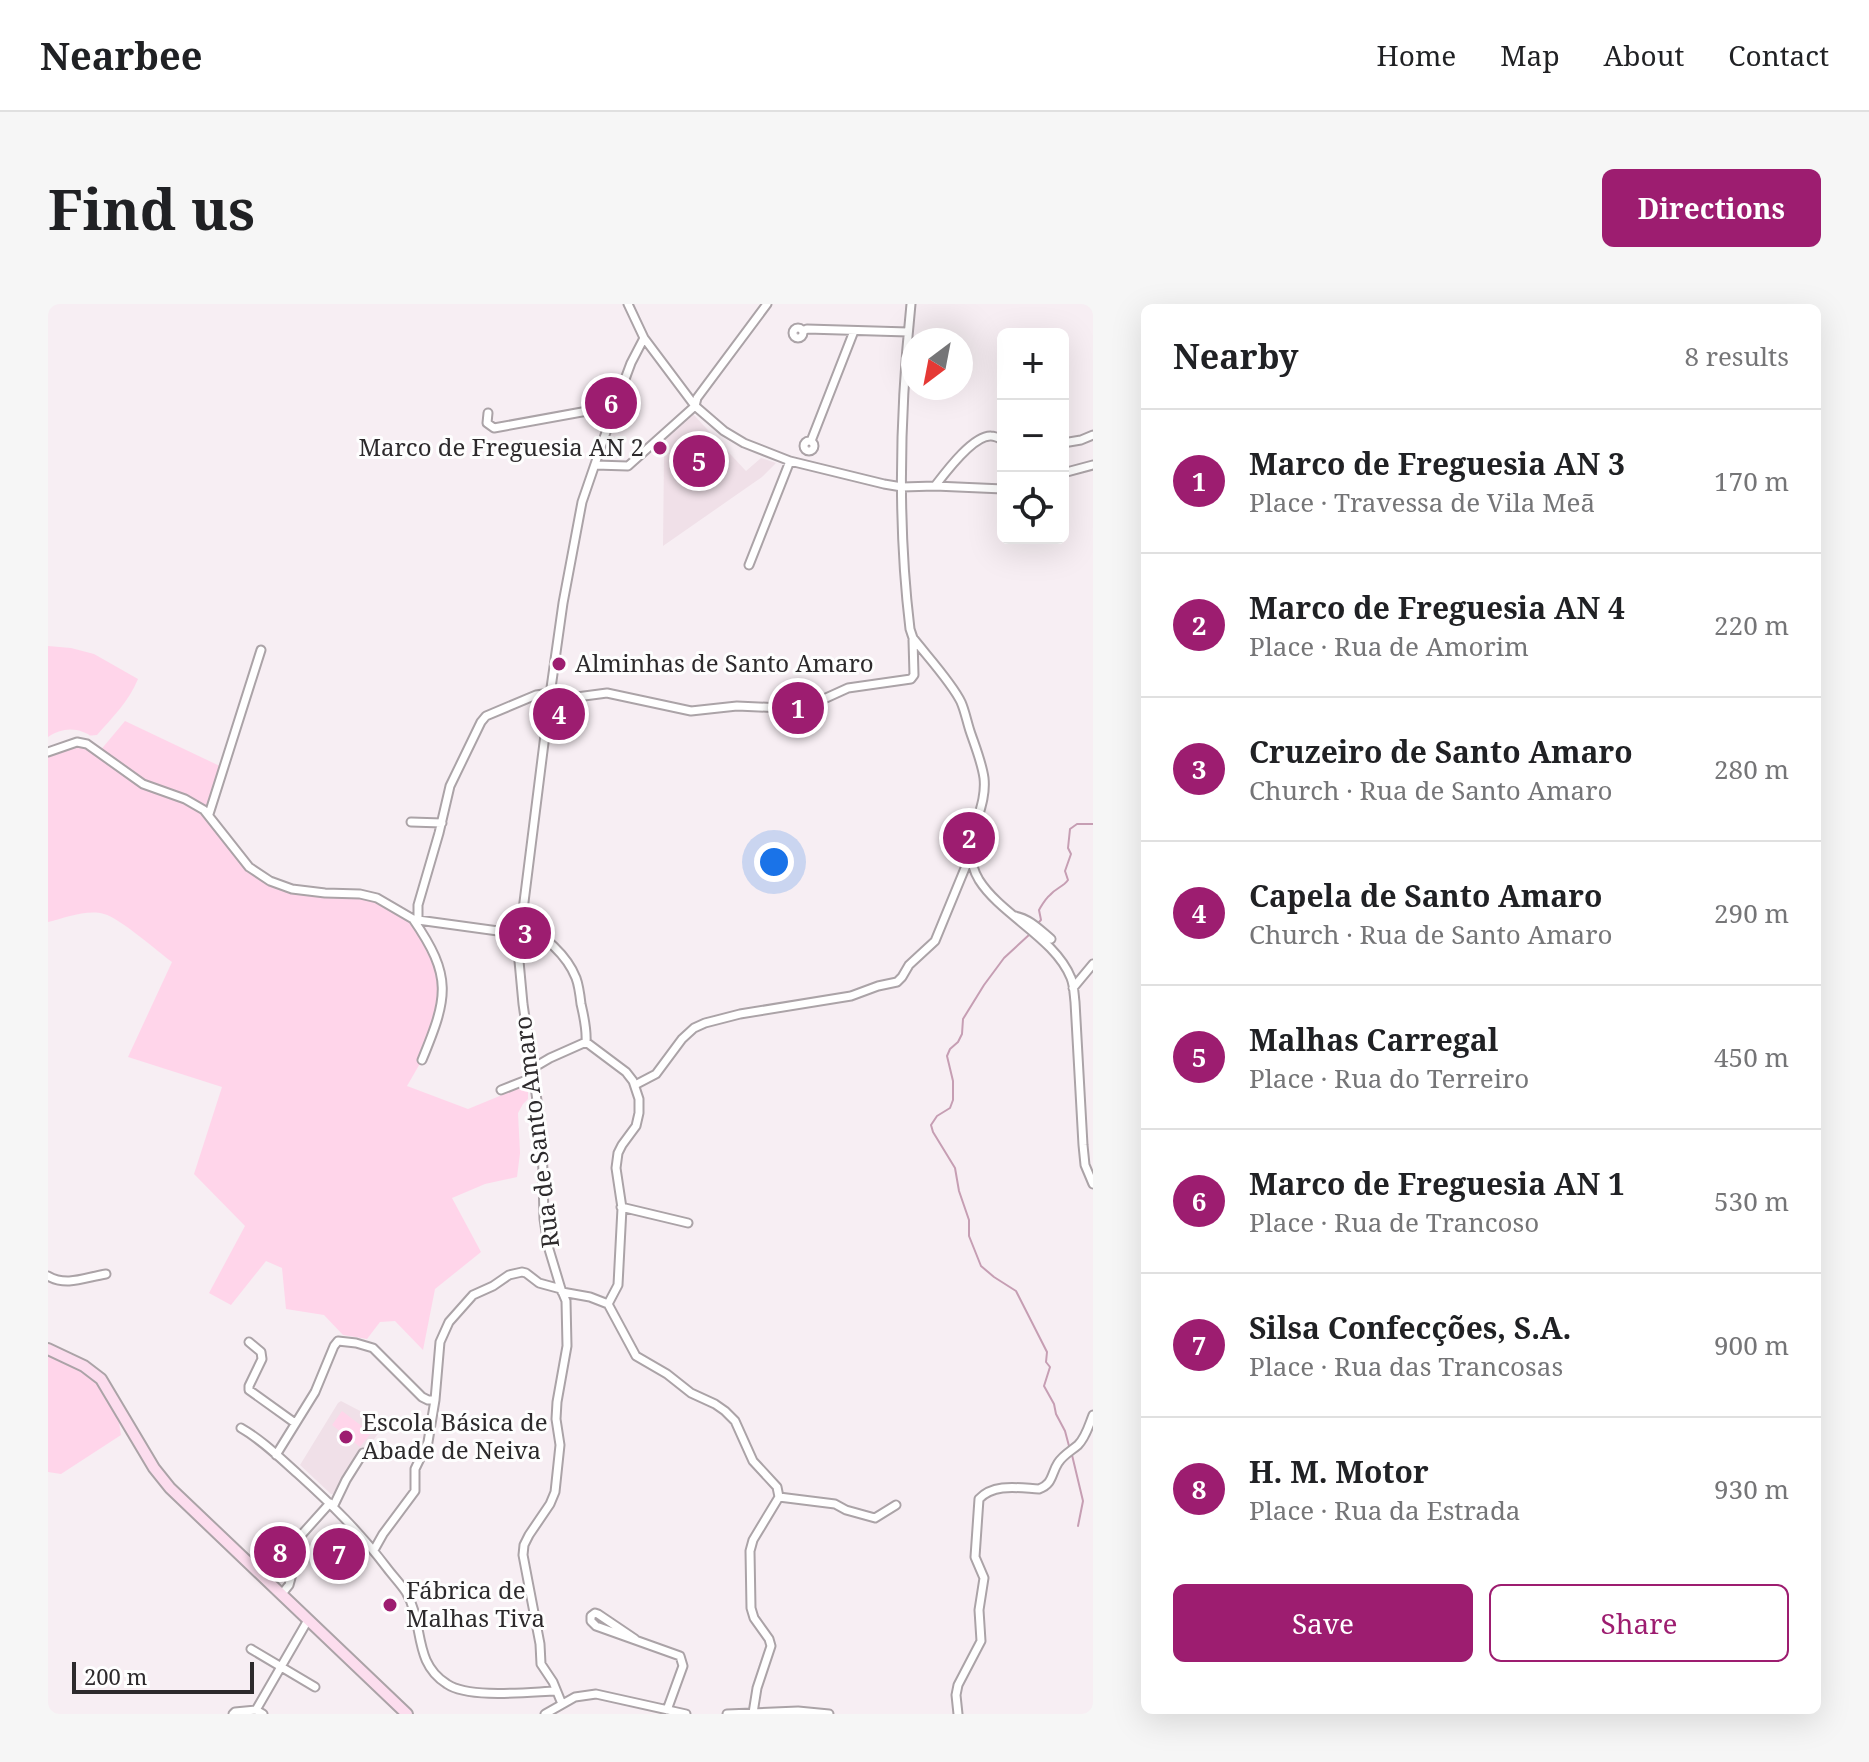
<!DOCTYPE html>
<html lang="en">
<head>
<meta charset="utf-8">
<style>
	body { margin:0; font-family:"Noto Serif",serif; background:#f6f6f6; color:#202124 }
	.controls { position:absolute; right:24px; top:24px; display:grid; overflow:hidden; border-radius:12px; box-shadow:0 8px 32px #0002 }
	.controls button { width:72px; height:72px; display:grid; place-items:center; padding:0; border:0; border-bottom:2px solid #e0e0e0; background:#fff; color:#202124; font:40px sans-serif }
	.compass { position:absolute; left:853px; top:24px; width:72px; height:72px; border-radius:50%; background:#fff; box-shadow:0 8px 32px #0002; rotate:212deg }
	.scale { position:absolute; left:24px; bottom:20px; width:182px; box-sizing:border-box; padding-left:8px; border:4px solid #2d2a2c; border-top:0; font-size:22px; line-height:28px; white-space:nowrap; color:#2d2a2c; -webkit-text-stroke:6px #fefefe; paint-order:stroke }
	.you { position:absolute; left:726px; top:558px; width:28px; height:28px; margin:-20px; border:6px solid #fff; border-radius:50%; background:#1a73e8; box-shadow:0 0 0 12px #1a73e833 }
	.badge { display:grid; place-items:center; width:52px; height:52px; border-radius:50%; background:#9d1d70; color:#fff; font-size:26px; font-weight:700 }
	.pin { position:absolute; translate:-50% -50%; border:4px solid #fff; box-shadow:0 2px 8px #0006 }
	.list { margin:0; padding:0; list-style:none }
	h2 { display:flex; justify-content:space-between; align-items:center; height:104px; margin:0; padding:0 32px; font-size:34px }
	h2 small { font-size:26px; font-weight:400; color:#757577 }
	.list li { display:grid; grid-template-columns:52px 1fr auto; gap:24px; align-items:center; box-sizing:border-box; height:144px; padding:0 32px; border-top:2px solid #e0e0e0 }
	.list b { display:block; font-size:30px; white-space:nowrap }
	.list p { margin:0; font-size:26px; white-space:nowrap; color:#757577 }
	.list em { font-size:26px; font-style:normal; color:#757577 }
	.actions { display:flex; gap:16px; padding:24px 32px }
	.actions a { flex:1; padding:18px 0; border:2px solid #9d1d70; border-radius:12px; text-align:center; font-size:28px; color:#9d1d70 }
	.actions .main { background:#9d1d70; color:#fff }
	.icon { flex:none; width:44px; height:44px; fill:none; stroke:currentColor; stroke-width:2; stroke-linecap:round; stroke-linejoin:round }
	.map { position:relative; flex:none; width:1045px; height:1410px; overflow:hidden; border-radius:12px }
	header { display:flex; align-items:center; gap:48px; box-sizing:border-box; height:112px; padding:0 40px; background:#fff; border-bottom:2px solid #e0e0e0 }
	header strong { font-size:38px }
	nav { display:flex; gap:44px; margin-inline-start:auto; font-size:28px }
	.intro { display:flex; align-items:center; justify-content:space-between; box-sizing:border-box; height:192px; padding:0 48px }
	h1 { margin:0; font-size:56px }
	.button { padding:20px 36px; border-radius:12px; background:#9d1d70; color:#fff; font-size:28px; font-weight:700 }
	main { display:flex; gap:48px; padding:0 48px }
	aside { flex:1; background:#fff; border-radius:12px; box-shadow:0 8px 32px #0002 }
	.map>svg:first-child { display:block }
</style>
</head>
<body>
<header>
<strong>Nearbee</strong>
<nav><a>Home</a><a>Map</a><a>About</a><a>Contact</a></nav>
</header>
<div class="intro"><h1>Find us</h1><a class="button">Directions</a></div>
<main>
<div class="map">
<svg width="1045" height="1410" viewBox="0 0 1045 1410">
	<rect width="100%" height="100%" fill="#f7eef3"/>
	<!-- built -->
	<path fill="#f0e0e8" d="M640,108l5,2 53,57 15,-13 15,5 -14,14 -99,69 1,-89 -6,-9 -6,-3z
		M293,1097l44,23 -42,58 -3,-1 -7,13h-2l-31,-29 38,-62z"/>
	<!-- green -->
	<path fill="#ffd5ea" d="M0,342l23,2 23,6 44,25c-9,22 -26,39 -41,56 -14,1 -2,1 -14,-3 -13,-5 -24,-2 -35,5z
		M77,417l99,47 -15,47 40,52 43,22 85,9 36,21 18,27 12,41 -21,73 -15,26 61,23 56,-23 4,2v11l-5,5 -5,9 2,40 -3,24 -32,7 -33,14 29,54 -46,37 -12,61 -28,-29 -15,1 -13,17 -24,-4 -19,-20 -38,-6 -4,-41 -16,-7 -35,44 -22,-12 36,-67 -51,-52 28,-87 -94,-30 44,-95c-15,-11 -52,-44 -68,-48 -17,-5 -39,4 -56,8v-170l29,-10 22,10z
		M0,1050l38,14 30,36 5,31 -60,39 -13,-2z
		M294,1107l29,22 -11,14 -28,-22z"/>
	<g fill="none" stroke-linecap="round" stroke-linejoin="round">
		<!-- stream -->
		<path stroke="#c69eb3" stroke-width="2" d="M990,619l3,-3 -2,-10c3,-5 6,-11 11,-15 6,-7 13,-8 18,-15l-3,-9 6,-17 -3,-6 2,-19 7,-5h16
			M982,630l-26,24 -20,27 -21,34 -1,15 -4,8 -8,7 -3,7 6,25v19l-3,8 -13,8 -6,9 2,7 22,36 4,23 10,29v16l12,30 13,11 22,14 31,61 -1,10 4,5 -6,19 10,18 2,10 9,17 4,15
			M1024,1151l11,46 -5,25"/>
		<!-- minor casing -->
		<g stroke="#aba3a7" stroke-width="11">
			<path id="minor" d="M580,0l16,34 51,68 29,25 20,12 46,18 94,23 18,3 33,-1 68,3
				M863,0c-11,106 -14,218 -1,325l3,9c14,18 39,45 48,64 4,9 6,20 9,29 5,15 12,32 14,47 4,36 -27,65 -5,102 22,35 76,58 92,98 3,7 3,16 4,24l8,143 2,20 8,19
				M745 29a5 5 0 1 1 10 0a5 5 0 1 1-10 0Z
				M755,27l4,-2 101,3
				M440,109l-1,10 7,5 121,-22
				M756 142a5 5 0 1 1 10 0a5 5 0 1 1-10 0Z
				M763,137l43,-110
				M1015,139l18,-3 12,-5
				M547,161l33,1 67,-60 2,-8 70,-94
				M1015,169l30,-8
				M887,182c10,-13 38,-51 56,-50 4,0 8,2 12,4
				M701,261l41,-104
				M0,448l29,-10 10,2 56,40 42,15 19,11 45,57 21,14 22,8 33,4 35,1 17,4 36,21 5,1 102,14
				M161,510l52,-164
				M363,518l31,1
				M967,612c15,3 25,14 36,23
				M365,615c40,58 35,78 9,141
				M370,616v-15l21,-72 11,-47 31,-64 5,-6 50,-21 7,-1 26,4 38,-5 84,18 46,-5 45,2 15,-2 29,-8 22,-10 63,-9 3,-4 -1,-35
				M474,620c22,11 45,31 54,54 3,8 4,17 5,26 3,13 6,25 5,38
				M1025,684l20,-24
				M485,764l17,-10 36,-16 40,30 7,9 6,18v14l-3,13 -14,19 -4,8 -2,15 6,40 -4,77 -10,19
				M587,781l21,-11 26,-35 12,-11 11,-5 35,-9 111,-18 27,-10 19,-4 5,-5 7,-12 26,-24 35,-85
				M453,786l33,-13
				M573,903l67,16
				M0,972c19,11 38,1 58,-2
				M514,988l28,5 18,7 28,52 31,18 24,19 24,11 10,7 10,10 18,40 24,26 2,10 -26,43 -3,11 1,57 3,10 15,21 2,7 -14,42 -4,25
				M201,1038l12,10 1,7 -13,27v4l46,33
				M193,1124c21,12 39,30 57,46 33,30 62,58 89,94 6,8 13,15 19,24 19,32 6,70 41,92 22,15 82,8 109,7
				M228,1151l39,-63 19,-46 4,-5 18,2 17,5 49,49 6,3h7
				M731,1193l56,7 11,6 29,8 21,-13
				M285,1203l13,-27 17,-27
				M326,1246l9,-16 32,-43v-22l13,-27 7,-42 5,-58 9,-20 24,-27 20,-9 16,-11 13,-3 4,1 13,10 22,6
				M233,1291l8,-10 3,-11 3,-32 35,-39
				M587,1335l-37,-25 -3,-1 -4,3v5l5,5 84,30 3,10 -16,44
				M203,1345l64,38
				M514,1400l-9,-22 -12,-18 -1,-20 -17,-89 1,-10 5,-10 21,-31 5,-12 5,-47 -4,-26 1,-17 10,-56 -1,-45 -5,-12 -13,-43 -4,-27 -2,-84 -19,-131 -4,-43 1,-27 30,-239 13,-92 19,-101 33,-96 16,-43 13,-25
				M208,1406l52,-90
				M185,1410l2,-2 21,-2 7,4
				M497,1410l30,-17 21,-3 90,20
				M679,1410l71,-3 31,3
				M910,1410l-2,-19 2,-10 23,-44 -2,-31 5,-32 -9,-21 4,-58c15,-16 40,-11 60,-10 14,-5 12,-15 19,-26 5,-8 13,-12 20,-18 8,-8 11,-20 15,-30"/>
		</g>
		<!-- secondary casing -->
		<g stroke="#aba3a7" stroke-width="14">
			<path id="secondary" d="M0,1045l36,17 17,13 53,89 16,20 237,226"/>
		</g>
		<!-- minor -->
		<use href="#minor" stroke="#fff" stroke-width="7"/>
		<!-- secondary -->
		<use href="#secondary" stroke="#fcddee" stroke-width="10"/>
	</g>
	<!-- markers -->
	<g fill="#9d1d70" stroke="#fefefe" stroke-width="3">
		<circle cx="612" cy="144" r="8"/>
		<circle cx="511" cy="360" r="8"/>
		<circle cx="298" cy="1133" r="8"/>
		<circle cx="342" cy="1301" r="8"/>
	</g>
	<g text-anchor="middle" stroke-width="6" stroke-linejoin="round" paint-order="stroke">
		<!-- poi labels -->
		<g font-size="24" fill="#2d2a2c" stroke="#fefefe" text-anchor="start">
			<text x="596" y="152" text-anchor="end">Marco de Freguesia AN 2</text>
			<text x="527" y="368">Alminhas de Santo Amaro</text>
			<text x="314" y="1127">Escola Básica de<tspan x="314" dy="28">Abade de Neiva</tspan></text>
			<text x="358" y="1295">Fábrica de<tspan x="358" dy="28">Malhas Tiva</tspan></text>
		</g>
		<!-- street labels -->
		<g font-size="24" fill="#2d2a2c" stroke="#fefefe">
			<text transform="translate(489 828) rotate(-97)" y="8">Rua de Santo Amaro</text>
		</g>
	</g>
</svg>
<div class="controls">
<button>+</button>
<button>−</button>
<button><svg class="icon" aria-label="locate" viewBox="0 0 24 24"><circle cx="12" cy="12" r="6"/><path d="M12 2v4M12 18v4M2 12h4M18 12h4"/></svg></button>
</div>
<svg class="compass" viewBox="-18 -18 36 36"><path d="M0-13l5 13h-10z" fill="#e53935"/><path d="M0 13l5-13h-10z" fill="#757577"/></svg>
<div class="scale">200 m</div>
<div class="you"></div>
<div class="pin badge" style="left:750px;top:404px">1</div>
<div class="pin badge" style="left:921px;top:534px">2</div>
<div class="pin badge" style="left:477px;top:629px">3</div>
<div class="pin badge" style="left:511px;top:410px">4</div>
<div class="pin badge" style="left:651px;top:157px">5</div>
<div class="pin badge" style="left:563px;top:99px">6</div>
<div class="pin badge" style="left:291px;top:1250px">7</div>
<div class="pin badge" style="left:232px;top:1248px">8</div>
</div>
<aside>
<h2>Nearby<small>8 results</small></h2>
<ul class="list">
<li><span class="badge">1</span><div><b>Marco de Freguesia AN 3</b><p>Place · Travessa de Vila Meã</p></div><em>170 m</em></li>
<li><span class="badge">2</span><div><b>Marco de Freguesia AN 4</b><p>Place · Rua de Amorim</p></div><em>220 m</em></li>
<li><span class="badge">3</span><div><b>Cruzeiro de Santo Amaro</b><p>Church · Rua de Santo Amaro</p></div><em>280 m</em></li>
<li><span class="badge">4</span><div><b>Capela de Santo Amaro</b><p>Church · Rua de Santo Amaro</p></div><em>290 m</em></li>
<li><span class="badge">5</span><div><b>Malhas Carregal</b><p>Place · Rua do Terreiro</p></div><em>450 m</em></li>
<li><span class="badge">6</span><div><b>Marco de Freguesia AN 1</b><p>Place · Rua de Trancoso</p></div><em>530 m</em></li>
<li><span class="badge">7</span><div><b>Silsa Confecções, S.A.</b><p>Place · Rua das Trancosas</p></div><em>900 m</em></li>
<li><span class="badge">8</span><div><b>H. M. Motor</b><p>Place · Rua da Estrada</p></div><em>930 m</em></li>
</ul>
<div class="actions"><a class="main">Save</a><a>Share</a></div>
</aside>
</main>
</body>
</html>
